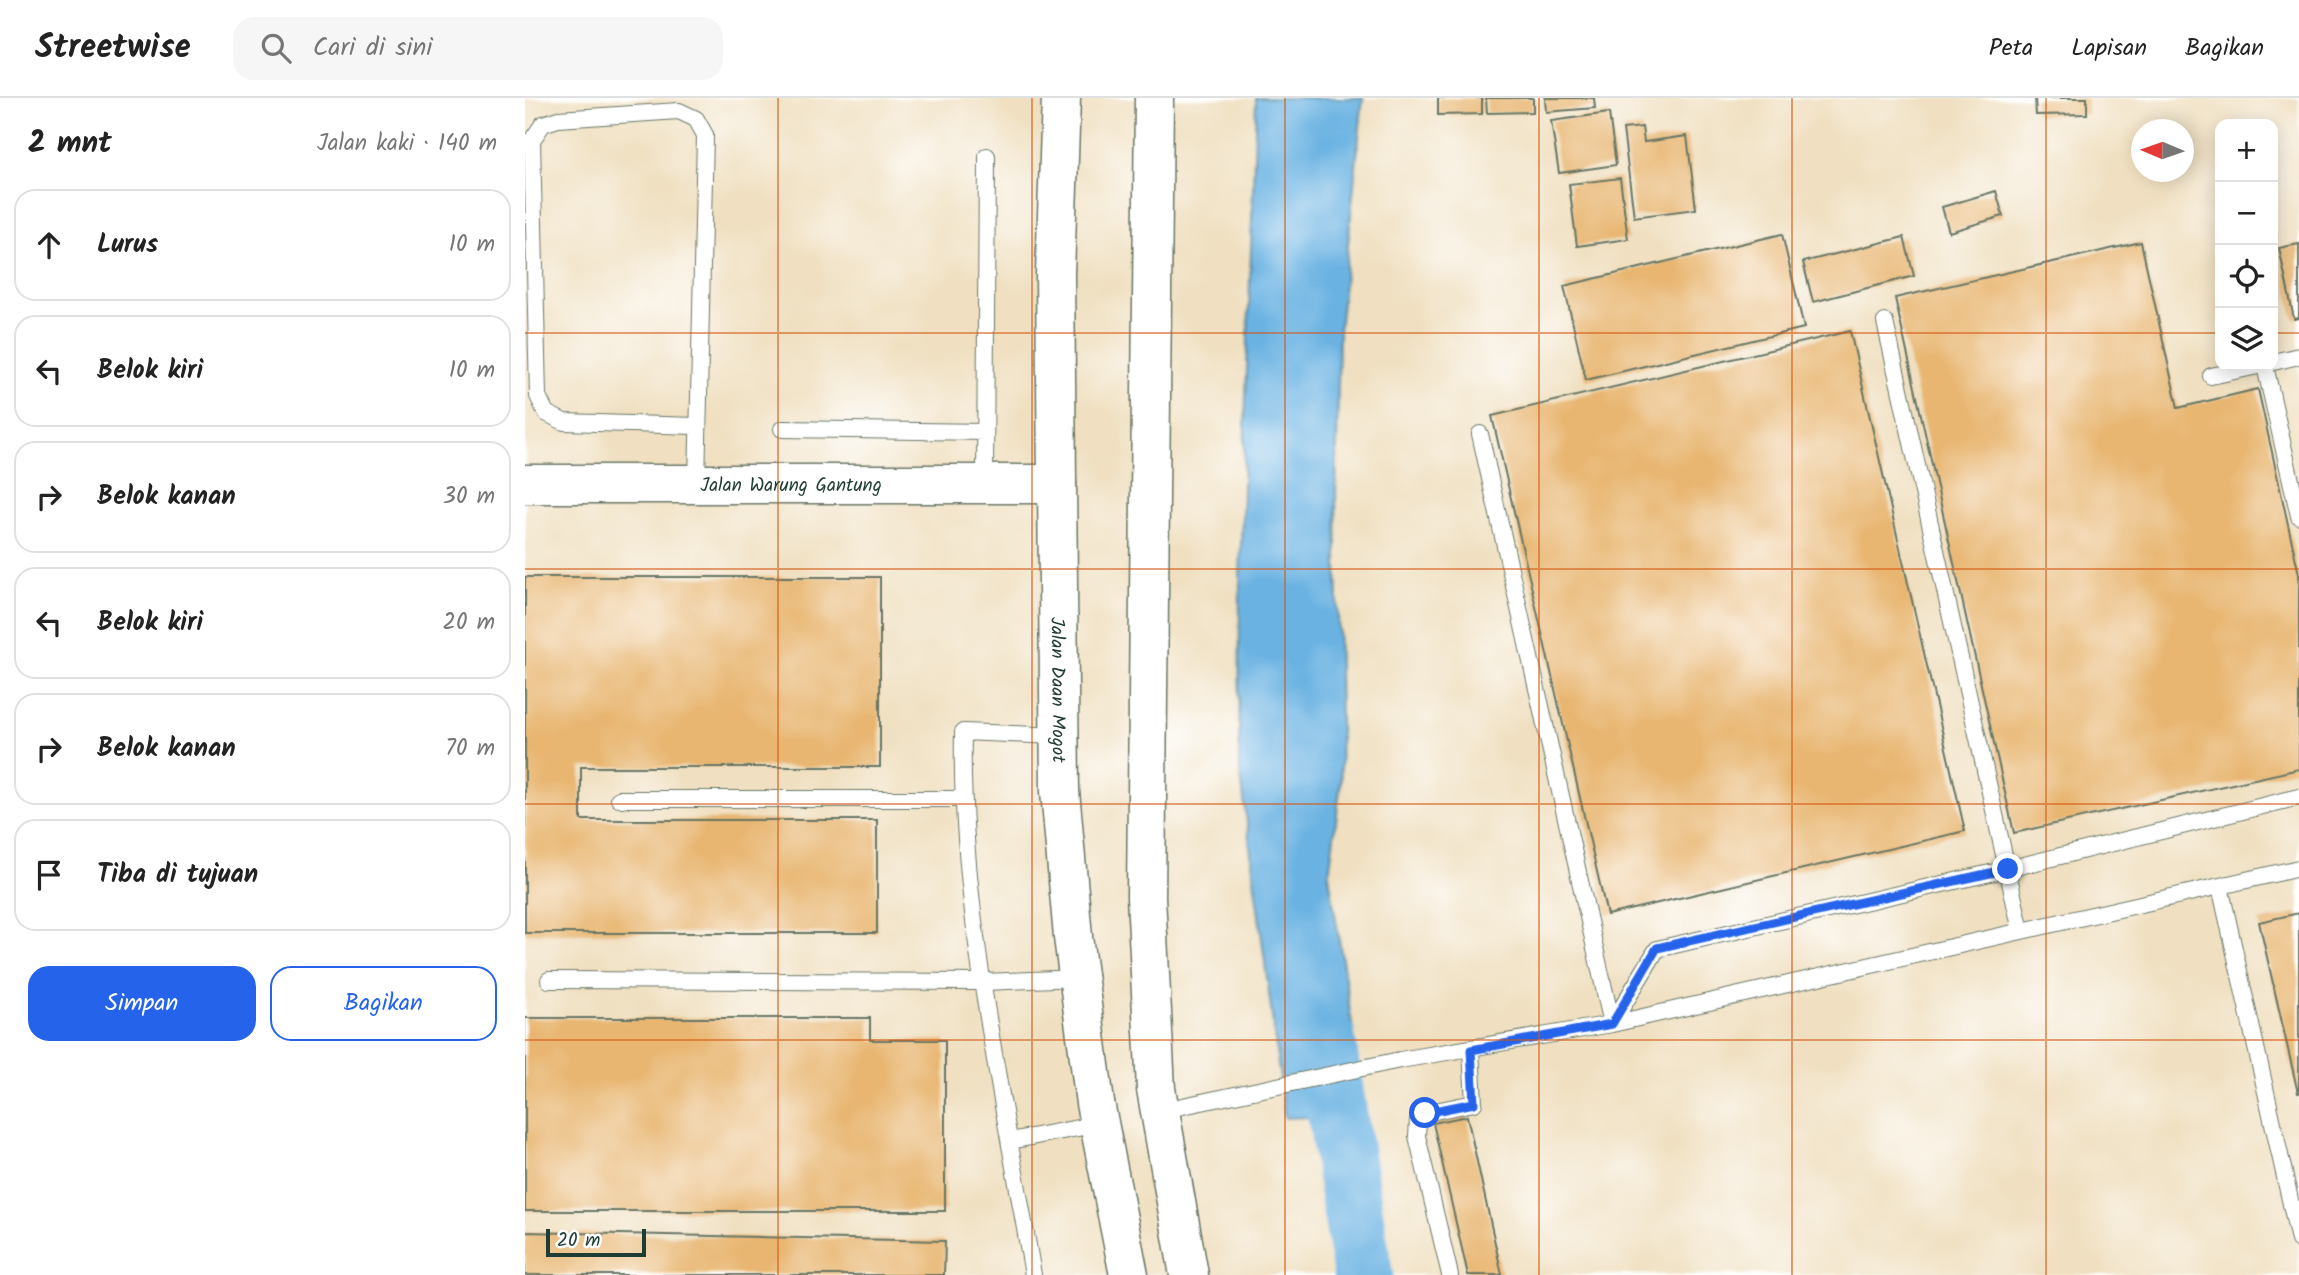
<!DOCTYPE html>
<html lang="id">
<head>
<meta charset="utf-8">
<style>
	body { margin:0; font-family:Kalam,sans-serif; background:#f6f6f6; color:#222 }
	.controls { position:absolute; right:21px; top:21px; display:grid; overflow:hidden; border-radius:14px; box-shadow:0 4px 18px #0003 }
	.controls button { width:63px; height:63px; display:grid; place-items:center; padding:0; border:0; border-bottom:2px solid #e0e0e0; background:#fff; color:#222; font:35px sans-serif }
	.compass { position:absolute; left:1606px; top:21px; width:63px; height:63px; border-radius:50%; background:#fff; box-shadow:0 4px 18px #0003; rotate:272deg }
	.scale { position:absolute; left:21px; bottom:18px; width:100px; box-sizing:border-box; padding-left:7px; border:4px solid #1f3d34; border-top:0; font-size:19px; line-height:24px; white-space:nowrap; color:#1f3d34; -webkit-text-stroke:5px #fff; paint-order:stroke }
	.stop { position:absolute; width:21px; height:21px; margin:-16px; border:5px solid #2563eb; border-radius:50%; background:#fff }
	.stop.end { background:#2563eb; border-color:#fff; box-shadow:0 2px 7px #0008 }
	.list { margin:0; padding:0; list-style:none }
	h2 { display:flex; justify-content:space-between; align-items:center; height:91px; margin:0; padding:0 28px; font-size:30px }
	h2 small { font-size:23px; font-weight:400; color:#767676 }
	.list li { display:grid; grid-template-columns:46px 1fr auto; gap:21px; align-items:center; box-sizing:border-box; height:112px; margin:0 14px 14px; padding:0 14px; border:2px solid #e0e0e0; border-radius:21px }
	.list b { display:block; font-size:26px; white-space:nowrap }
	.list em { font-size:23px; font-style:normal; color:#767676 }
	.actions { display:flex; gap:14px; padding:21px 28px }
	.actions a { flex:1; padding:16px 0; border:2px solid #2563eb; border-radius:21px; text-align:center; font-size:24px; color:#2563eb }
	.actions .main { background:#2563eb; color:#fff }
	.icon { flex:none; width:38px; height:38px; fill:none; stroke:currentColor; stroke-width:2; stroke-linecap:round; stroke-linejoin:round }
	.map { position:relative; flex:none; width:1774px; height:1177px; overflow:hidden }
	header { display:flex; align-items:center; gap:42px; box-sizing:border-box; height:98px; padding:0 35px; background:#fff; border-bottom:2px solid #e0e0e0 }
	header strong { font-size:33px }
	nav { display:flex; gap:38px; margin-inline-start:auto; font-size:24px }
	.search { width:490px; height:63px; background:#f6f6f6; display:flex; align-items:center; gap:18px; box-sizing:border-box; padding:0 24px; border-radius:21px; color:#767676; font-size:26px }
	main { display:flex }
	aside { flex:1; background:#fff }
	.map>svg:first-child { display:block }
</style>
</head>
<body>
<header>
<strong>Streetwise</strong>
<div class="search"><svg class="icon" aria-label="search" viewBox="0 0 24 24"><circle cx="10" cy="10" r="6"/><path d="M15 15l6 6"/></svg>Cari di sini</div>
<nav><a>Peta</a><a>Lapisan</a><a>Bagikan</a></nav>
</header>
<main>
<aside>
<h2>2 mnt<small>Jalan kaki · 140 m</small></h2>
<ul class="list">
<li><svg class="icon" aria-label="ahead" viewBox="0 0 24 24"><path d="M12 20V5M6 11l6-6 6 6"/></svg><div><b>Lurus</b></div><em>10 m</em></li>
<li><svg class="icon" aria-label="left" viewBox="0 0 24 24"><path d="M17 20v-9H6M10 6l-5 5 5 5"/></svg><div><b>Belok kiri</b></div><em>10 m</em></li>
<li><svg class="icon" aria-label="right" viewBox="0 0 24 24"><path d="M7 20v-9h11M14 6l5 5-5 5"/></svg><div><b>Belok kanan</b></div><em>30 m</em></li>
<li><svg class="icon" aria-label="left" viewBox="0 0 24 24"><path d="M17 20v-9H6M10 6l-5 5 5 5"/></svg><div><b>Belok kiri</b></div><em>20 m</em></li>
<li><svg class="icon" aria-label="right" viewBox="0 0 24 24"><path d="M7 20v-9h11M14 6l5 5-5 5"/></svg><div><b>Belok kanan</b></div><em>70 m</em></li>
<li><svg class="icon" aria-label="arrive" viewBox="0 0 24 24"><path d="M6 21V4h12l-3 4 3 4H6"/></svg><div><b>Tiba di tujuan</b></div></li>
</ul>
<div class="actions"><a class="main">Simpan</a><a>Bagikan</a></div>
</aside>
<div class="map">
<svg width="1774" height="1177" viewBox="0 0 1774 1177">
	<rect width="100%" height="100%" fill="#fff"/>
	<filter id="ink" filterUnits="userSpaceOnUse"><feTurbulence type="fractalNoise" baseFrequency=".0143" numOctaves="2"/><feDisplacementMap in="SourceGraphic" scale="14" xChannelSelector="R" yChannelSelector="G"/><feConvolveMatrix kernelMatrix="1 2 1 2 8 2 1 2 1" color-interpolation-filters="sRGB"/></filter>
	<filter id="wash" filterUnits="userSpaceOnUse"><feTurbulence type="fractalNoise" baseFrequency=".00686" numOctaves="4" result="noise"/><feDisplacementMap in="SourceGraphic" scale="28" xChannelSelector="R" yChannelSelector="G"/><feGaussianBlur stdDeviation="1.57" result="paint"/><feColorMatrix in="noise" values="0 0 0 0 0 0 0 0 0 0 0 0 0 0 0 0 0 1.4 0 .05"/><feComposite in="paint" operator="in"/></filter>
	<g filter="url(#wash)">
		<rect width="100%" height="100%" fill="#f0e0c1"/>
		<!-- water -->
		<path fill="#6ab2e2" stroke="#44788b" stroke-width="2" d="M731,0h107l-24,233 -3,167 5,284 -12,93 37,240 -81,3 -46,-357 1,-184z"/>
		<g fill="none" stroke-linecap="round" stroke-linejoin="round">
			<!-- river -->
			<path stroke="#6ab2e2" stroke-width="60" d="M800,939l38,238"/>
		</g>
		<g id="blocks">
			<!-- building -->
			<path fill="#e8b671" d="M913,0h44v16l-44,1z
				M961,0h47v14l-46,1z
				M1020,0h49l1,10 -49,4z
				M1510,0h52v16l-51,1z
				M1084,15l7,52 -57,8 -8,-52z
				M1117,29l2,15 43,-6 9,73 -62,8 -11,-88z
				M1095,80l8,61 -51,7 -8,-62z
				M1471,93l7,25 -54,16 -7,-25z
				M1257,136l22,94 -218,52 -22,-94z
				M1379,139l10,39 -101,26 -10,-40z
				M1616,144l37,166 80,-19 41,185v195l-285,64 -119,-535z
				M1774,146v74l-5,1 -15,-71z
				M1325,233l115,500 -358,84 -115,-499z
				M0,479h355v190h-299v53h296v113h-352z
				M1774,815v180h-1l-39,-171z
				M0,920h345v22h75v171h-420z
				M942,1018l35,159h-34l-35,-152z
				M0,1134l420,9 -1,34h-419z"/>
		</g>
	</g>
	<g filter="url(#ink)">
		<use href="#blocks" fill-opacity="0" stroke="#687665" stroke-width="2"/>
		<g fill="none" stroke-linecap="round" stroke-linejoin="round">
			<!-- lane casing -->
			<g stroke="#687665" stroke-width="18">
				<path id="lane" d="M1360,224l136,609
					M1748,264l26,-6
					M1740,268l34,150
					M1686,278l47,-10
					M171,328l-132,-4 -18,-9 -8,-17 -6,-256 11,-16 15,-5 121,-8 17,8 9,16 -8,348
					M257,331l203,3
					M955,336l132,590
					M460,384l2,-326
					M94,701h343
					M1695,788l79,354
					M24,882l435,2 94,-4
					M1087,926l45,-75 351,-80 291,-72
					M634,1013l241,-51 212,-36 687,-156
					M485,1043l89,-17
					M508,1177c-29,-175 -74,-367 -70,-543l96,4
					M925,1177l-33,-139 1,-16 7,-7 49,-10 -3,-53"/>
			</g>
			<!-- secondary casing -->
			<g stroke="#687665" stroke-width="41">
				<g id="secondary">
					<path id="s1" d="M0,386h532"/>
				</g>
			</g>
			<!-- highway casing -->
			<g stroke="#687665" stroke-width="41">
				<g id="highway">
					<path id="s2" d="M536,0l-6,176 5,517 13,146 22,166 34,172"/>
					<path d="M629,0l-8,799 10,192 33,186"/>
				</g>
			</g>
			<!-- lane -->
			<use href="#lane" stroke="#fff" stroke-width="16"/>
			<!-- secondary -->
			<use href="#secondary" stroke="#fff" stroke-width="38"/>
			<!-- highway -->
			<use href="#highway" stroke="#fff" stroke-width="38"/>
		</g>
	</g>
	<g fill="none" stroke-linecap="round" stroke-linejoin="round" filter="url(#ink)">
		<!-- route -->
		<path stroke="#2563eb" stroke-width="9" d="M900,1015l49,-10 -3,-53 141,-26 45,-76 351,-79"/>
	</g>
	<!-- grid -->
	<path fill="none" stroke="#d45610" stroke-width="2" stroke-opacity="0.55" d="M253,0v1177M507,0v1177M760,0v1177M1014,0v1177M1267,0v1177M1521,0v1177M0,235h1695M1748,235h26M0,471h1774M0,706h1774M0,942h1774"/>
	<g text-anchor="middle" stroke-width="5" stroke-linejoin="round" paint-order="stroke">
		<!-- street labels -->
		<g font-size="19" fill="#1f3d34" stroke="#fff">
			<text dy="7" stroke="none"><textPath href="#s1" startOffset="266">Jalan Warung Gantung</textPath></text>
			<text dy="7" stroke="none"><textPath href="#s2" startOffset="592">Jalan Daan Mogot</textPath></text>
		</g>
	</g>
</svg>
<div class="controls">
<button>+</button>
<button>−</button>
<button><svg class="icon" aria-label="locate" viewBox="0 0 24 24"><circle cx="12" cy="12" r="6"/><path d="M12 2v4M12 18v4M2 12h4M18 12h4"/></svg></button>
<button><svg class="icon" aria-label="layers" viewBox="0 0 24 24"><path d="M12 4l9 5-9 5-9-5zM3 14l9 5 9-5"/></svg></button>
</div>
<svg class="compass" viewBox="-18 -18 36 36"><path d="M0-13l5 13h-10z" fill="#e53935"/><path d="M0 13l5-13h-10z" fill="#767676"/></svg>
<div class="scale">20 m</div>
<div class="stop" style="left:900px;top:1015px"></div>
<div class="stop end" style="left:1483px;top:771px"></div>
</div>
</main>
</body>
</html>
